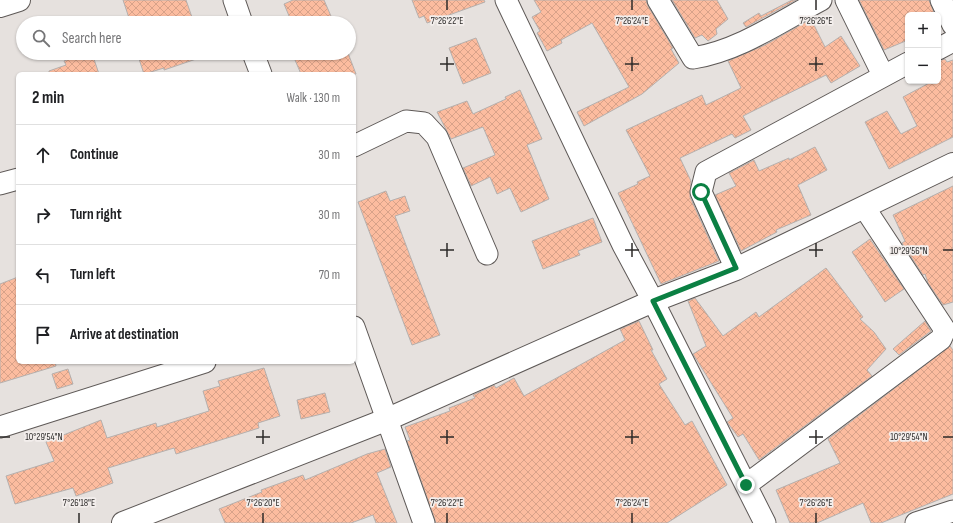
<!DOCTYPE html>
<html lang="en">
<head>
<meta charset="utf-8">
<style>
	body { margin:0; font-family:"Sofia Sans Condensed",sans-serif; background:#f6f6f6; color:#202124 }
	.controls { position:absolute; right:12px; top:12px; display:grid; overflow:hidden; border-radius:6px; box-shadow:0 1px 3px #0004 }
	.controls button { width:36px; height:36px; display:grid; place-items:center; padding:0; border:0; border-bottom:1px solid #e0e0e0; background:#fff; color:#202124; font:20px sans-serif }
	.stop { position:absolute; width:12px; height:12px; margin:-9px; border:3px solid #0b8043; border-radius:50%; background:#fff }
	.stop.end { background:#0b8043; border-color:#fff; box-shadow:0 1px 4px #0008 }
	.list { margin:0; padding:0; list-style:none }
	h2 { display:flex; justify-content:space-between; align-items:center; height:52px; margin:0; padding:0 16px; font-size:17px }
	h2 small { font-size:13px; font-weight:400; color:#757577 }
	.list li { display:grid; grid-template-columns:26px 1fr auto; gap:12px; align-items:center; box-sizing:border-box; height:60px; padding:0 16px; border-top:1px solid #e0e0e0 }
	.list b { display:block; font-size:15px; white-space:nowrap }
	.list em { font-size:13px; font-style:normal; color:#757577 }
	.icon { flex:none; width:22px; height:22px; fill:none; stroke:currentColor; stroke-width:2; stroke-linecap:round; stroke-linejoin:round }
	.map { position:relative; flex:none; width:953px; height:523px; overflow:hidden }
	.search { position:absolute; background:#fff; box-shadow:0 1px 3px #0004; left:16px; top:16px; width:340px; height:44px; display:flex; align-items:center; gap:10px; box-sizing:border-box; padding:0 14px; border-radius:22px; color:#757577; font-size:15px }
	.panel { position:absolute; background:#fff; box-shadow:0 1px 3px #0004; left:16px; top:72px; width:340px; height:292px; border-radius:6px }
	.map>svg:first-child { display:block }
</style>
</head>
<body>
<div class="map">
<svg width="953" height="523" viewBox="0 0 953 523">
	<defs>
		<pattern id="building-cross-hatch" width="8" height="8" patternUnits="userSpaceOnUse"><rect width="8" height="8" fill="#fcbc9f"/><path d="M0 0l8 8M0 8l8-8" fill="none" stroke="#d8a289"/></pattern>
	</defs>
	<rect width="100%" height="100%" fill="#e6e1de"/>
	<!-- building -->
	<path fill="url(#building-cross-hatch)" stroke="#b5b0ae" d="M123,0h63l8,23h-50l-1,-6 -13,4z
		M293,0h31l10,23h-42l-8,-19z
		M412,0h72l1,2 -58,21 -3,-7 -5,2z
		M534,0h112l2,6 25,42 -2,1 8,14 -37,31 -58,32 -7,-14 52,-25 -37,-64 -31,17 1,3 -15,8 -10,-18 3,-2 -8,-14 9,-5z
		M672,0h45l11,19 -12,10 1,5 -9,7 -6,-6 -7,3z
		M792,0h4l-50,27 -3,-4 16,-10 2,3z
		M859,0h70l6,15h-27v25l-24,10z
		M811,19l14,28 16,-11 19,30 -29,17 -5,-8 -61,30 -22,11 8,14 -16,8 -3,-4 -52,24 11,23 -1,16 29,64 -58,23 -43,-91 20,-9 -1,-2 13,-6 -24,-46 76,-35 4,10 35,-17 -13,-27 37,-16z
		M476,38l15,35 -28,11 -14,-36z
		M137,53h64l1,4 -38,13v-2l-20,6z
		M292,53h56l8,21h-55z
		M82,54l1,6 10,-4 6,18h-50v-3l17,-6 -2,-4z
		M945,59l2,3 6,-2v77l-64,32 -24,-47 22,-11 14,23 16,-8 -14,-29 30,-16h5v-20z
		M520,90l22,49 -15,6 22,54 -28,13 -11,-24 -13,6 -7,-17 -19,9 -8,-18 32,-13 -12,-28 -32,12 -14,-27 30,-11 6,13 33,-15 -1,-2z
		M815,147l12,23 -29,15 13,30 -35,15 1,2 -36,19 -26,-56 21,-9 -7,-13 25,-13 5,11 30,-13v2z
		M953,186v116l-10,3 -15,-22 -3,-9 -2,1 -21,-32 3,-2 -12,-26z
		M386,191l4,10 15,-5 5,15 -15,5 45,119 -28,10 -54,-143z
		M593,218l9,24 -24,9 2,4 -37,14 -11,-28z
		M870,239l34,50 -19,13 -33,-50z
		M826,268l37,49 -3,2 14,13 12,17 -19,21 5,6 -113,84 -16,-26 -5,3 -11,-15 6,-4 -40,-64 13,-8 -18,-45 7,-3 28,38 33,-24 3,5z
		M18,277v85h37l1,4 -56,17v-99z
		M639,321l14,29h-2l16,29 -8,5 26,41 7,-4 35,64 -60,38h-231l-29,-82 3,-1 -5,-13 45,-16 -1,-3 26,-10 -2,-3 21,-10 2,3 18,-10 10,18 101,-56 -5,-11z
		M925,321l6,10 -32,24 -6,-6z
		M950,346l3,4v144l-72,29h-10l-8,-20 -46,20h-27l-14,-33 64,-27 -12,-24z
		M264,368l16,48 -22,7 1,5 -83,26 -2,-6 -66,20 5,15 -37,13 -3,-8 -58,16 -9,-28 48,-15 -8,-19 55,-22 6,18 49,-15 1,4 52,-16 -6,-20 17,-5 -2,-5z
		M68,369l5,15 -16,5 -5,-15z
		M325,393l5,19 -29,7 -4,-19z
		M385,449l6,18 -14,6 20,50h-21l-3,-8 -22,8h-126l-6,-14 43,-17 -1,-2 42,-15 2,5 62,-26z"/>
	<g fill="none" stroke-linecap="round" stroke-linejoin="round">
		<!-- street casing -->
		<g stroke="#5e5957" stroke-width="23">
			<path id="street" d="M234,0l8,23
				M506,0l117,245 30,56 112,222
				M658,0l35,58c46,-7 88,-37 128,-58
				M846,0l37,75
				M941,0l12,25
				M938,49l15,-8
				M253,53l8,21
				M354,146l52,-25 18,2 13,14 50,117
				M0,184l18,-5
				M736,269l-35,-77 5,-20 202,-109
				M354,327l70,196
				M0,427l205,-65
				M746,485l195,-146 4,-9 -81,-123
				M916,523l37,-12"/>
		</g>
		<!-- secondary casing -->
		<g stroke="#5e5957" stroke-width="24">
			<path id="secondary" d="M0,6l19,-6
				M123,523l265,-104 265,-118 83,-32 217,-105"/>
		</g>
		<!-- street -->
		<use href="#street" stroke="#fff" stroke-width="21"/>
		<!-- secondary -->
		<use href="#secondary" stroke="#fff" stroke-width="22"/>
	</g>
	<g fill="none" stroke-linecap="round" stroke-linejoin="round">
		<!-- route -->
		<path stroke="#0b8043" stroke-width="5" d="M701,192l35,76 -83,33 93,184"/>
	</g>
	<!-- ticks -->
	<path fill="none" stroke="#2c2a29" stroke-width="1.5" d="M447,0v10M632,0v10M816,0v10M447,57v14M632,57v14M816,57v14M440,64h14M625,64h14M809,64h14M447,243v14M632,243v14M816,243v14M440,250h14M625,250h14M809,250h14M943,250h10M263,430v14M447,430v14M632,430v14M816,430v14M0,437h10M256,437h14M440,437h14M625,437h14M809,437h14M943,437h10M79,513v10M263,513v10M447,513v10M632,513v10M816,513v10"/>
	<g font-size="10" text-anchor="middle" fill="#2c2a29" stroke="#f3eeec" stroke-width="3.5" stroke-linejoin="round" paint-order="stroke">
		<text x="447" y="24">7°26'22"E</text>
		<text x="632" y="24">7°26'24"E</text>
		<text x="816" y="24">7°26'26"E</text>
		<text x="909" y="254">10°29'56"N</text>
		<text x="44" y="440">10°29'54"N</text>
		<text x="909" y="440">10°29'54"N</text>
		<text x="79" y="506">7°26'18"E</text>
		<text x="263" y="506">7°26'20"E</text>
		<text x="447" y="506">7°26'22"E</text>
		<text x="632" y="506">7°26'24"E</text>
		<text x="816" y="506">7°26'26"E</text>
	</g>
</svg>
<div class="controls">
<button>+</button>
<button>−</button>
</div>
<div class="stop" style="left:701px;top:192px"></div>
<div class="stop end" style="left:746px;top:485px"></div>
<div class="search"><svg class="icon" aria-label="search" viewBox="0 0 24 24"><circle cx="10" cy="10" r="6"/><path d="M15 15l6 6"/></svg>Search here</div>
<section class="panel">
<h2>2 min<small>Walk · 130 m</small></h2>
<ul class="list">
<li><svg class="icon" aria-label="ahead" viewBox="0 0 24 24"><path d="M12 20V5M6 11l6-6 6 6"/></svg><div><b>Continue</b></div><em>30 m</em></li>
<li><svg class="icon" aria-label="right" viewBox="0 0 24 24"><path d="M7 20v-9h11M14 6l5 5-5 5"/></svg><div><b>Turn right</b></div><em>30 m</em></li>
<li><svg class="icon" aria-label="left" viewBox="0 0 24 24"><path d="M17 20v-9H6M10 6l-5 5 5 5"/></svg><div><b>Turn left</b></div><em>70 m</em></li>
<li><svg class="icon" aria-label="arrive" viewBox="0 0 24 24"><path d="M6 21V4h12l-3 4 3 4H6"/></svg><div><b>Arrive at destination</b></div></li>
</ul>
</section>
</div>
</body>
</html>
